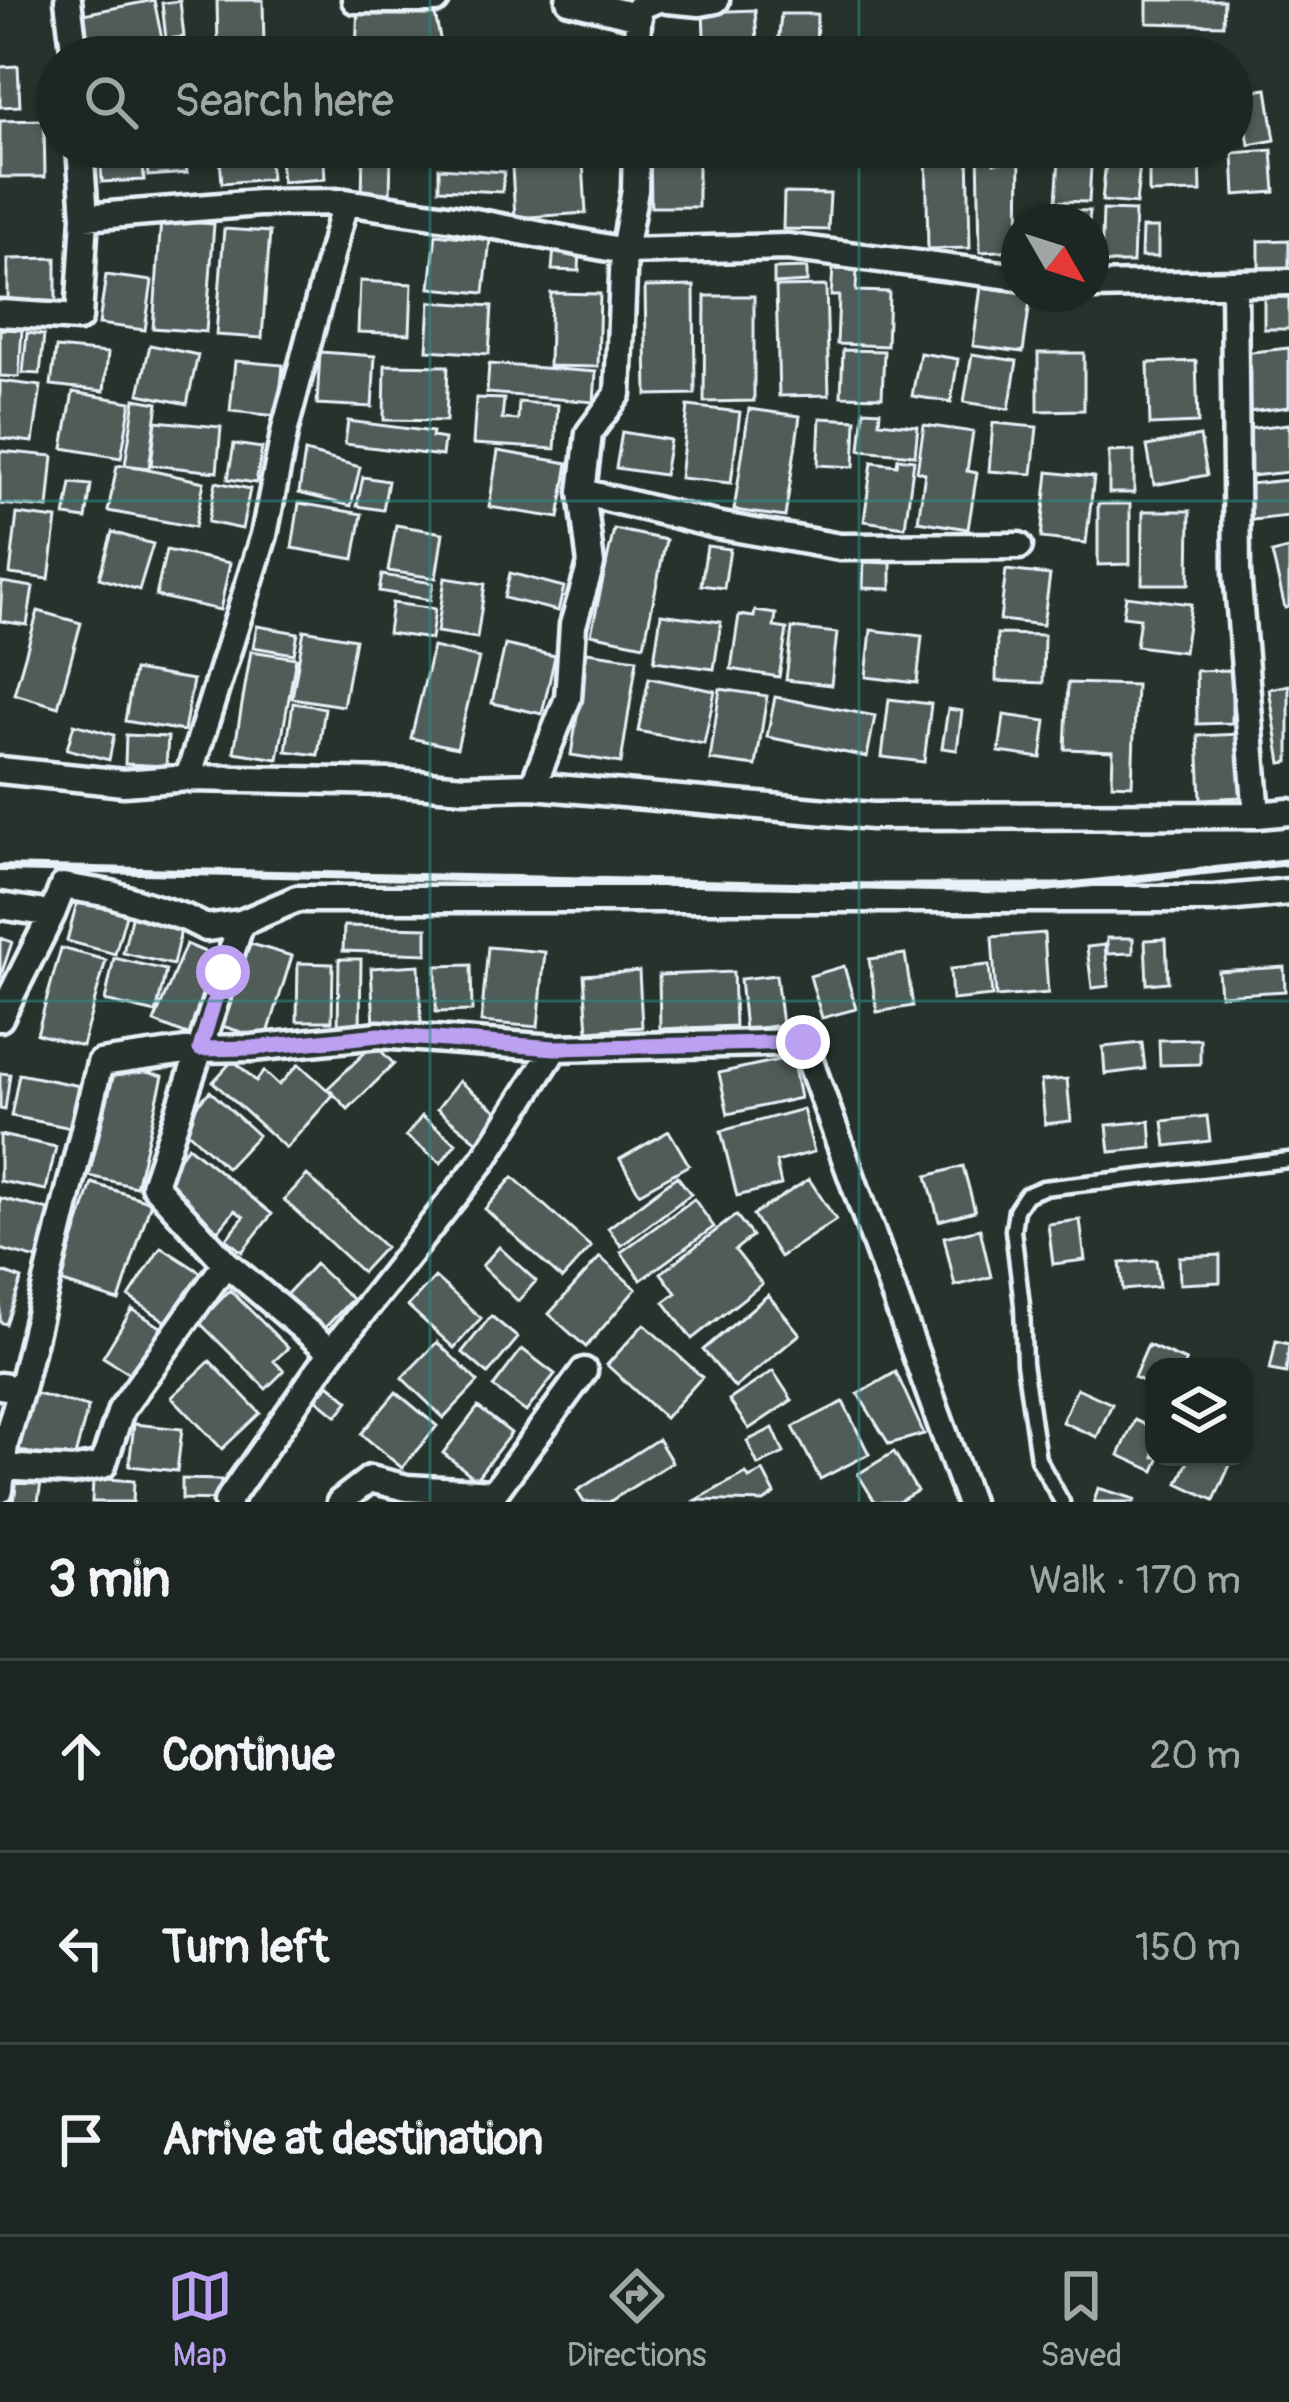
<!DOCTYPE html>
<html lang="en">
<head>
<meta charset="utf-8">
<style>
	body { margin:0; font-family:Pangolin,sans-serif; background:#29322f; color:#f1f3f6 }
	.controls { position:absolute; right:36px; bottom:36px; display:grid; overflow:hidden; border-radius:24px; box-shadow:0 3px 9px #0004 }
	.controls button { width:108px; height:108px; display:grid; place-items:center; padding:0; border:0; border-bottom:3px solid #3a4340; background:#1c2622; color:#f1f3f6; font:60px sans-serif }
	.compass { position:absolute; left:1001px; top:204px; width:108px; height:108px; border-radius:50%; background:#1c2622; box-shadow:0 3px 9px #0004; rotate:129deg }
	.stop { position:absolute; width:36px; height:36px; margin:-27px; border:9px solid #bca0f2; border-radius:50%; background:#fff }
	.stop.end { background:#bca0f2; border-color:#fff; box-shadow:0 3px 12px #0008 }
	.list { margin:0; padding:0; list-style:none }
	h2 { display:flex; justify-content:space-between; align-items:center; height:156px; margin:0; padding:0 48px; font-size:51px }
	h2 small { font-size:39px; font-weight:400; color:#a0a5a5 }
	.list li { display:grid; grid-template-columns:78px 1fr auto; gap:36px; align-items:center; box-sizing:border-box; height:192px; padding:0 48px; border-top:3px solid #3a4340 }
	.list b { display:block; font-size:45px; white-space:nowrap }
	.list em { font-size:39px; font-style:normal; color:#a0a5a5 }
	.icon { flex:none; width:66px; height:66px; fill:none; stroke:currentColor; stroke-width:2; stroke-linecap:round; stroke-linejoin:round }
	.map { position:relative; flex:none; width:1289px; height:1502px; overflow:hidden }
	.search { position:absolute; background:#1c2622; box-shadow:0 3px 9px #0004; left:36px; right:36px; top:36px; height:132px; display:flex; align-items:center; gap:30px; box-sizing:border-box; padding:0 42px; border-radius:66px; color:#a0a5a5; font-size:45px }
	.sheet { height:732px; background:#1c2622 }
	nav { display:flex; justify-content:space-around; align-items:center; box-sizing:border-box; height:168px; border-top:3px solid #3a4340; background:#1c2622; font-size:33px; color:#a0a5a5 }
	nav a { display:grid; justify-items:center; gap:6px }
	nav .on { color:#bca0f2 }
	.map>svg:first-child { display:block }
</style>
</head>
<body>
<div class="map">
<svg width="1289" height="1502" viewBox="0 0 1289 1502">
	<rect width="100%" height="100%" fill="#26332d"/>
	<filter id="ink" filterUnits="userSpaceOnUse"><feTurbulence type="fractalNoise" baseFrequency=".00833" numOctaves="2"/><feDisplacementMap in="SourceGraphic" scale="24" xChannelSelector="R" yChannelSelector="G"/><feConvolveMatrix kernelMatrix="1 2 1 2 8 2 1 2 1" color-interpolation-filters="sRGB"/></filter>
	<g filter="url(#ink)">
		<!-- building -->
		<path fill="#505c59" stroke="#e8f1f8" stroke-width="3" d="M154,0l9,44 -76,13 -8,-42z
			M217,0h46l1,47 -46,2z
			M1147,0h77l-1,25 -76,-2z
			M180,1l4,36 -18,2 -4,-36z
			M358,1l75,4 8,38 -38,10 -47,1z
			M755,10l3,47h-53l-2,-45z
			M781,14h36l-1,43h-39z
			M609,40l1,17h-45v-15z
			M554,48l1,9h-50l-1,-7z
			M18,66l2,40 -20,1v-40z
			M1267,89l8,51 -26,5 -3,-20 -12,3 -2,-34z
			M44,120l1,57h-45v-56z
			M100,147h42l2,33 -42,2z
			M219,147h49l3,32 -49,4z
			M279,147h44l2,32 -43,3z
			M363,147h28l-1,52 -28,-1z
			M650,147h48v60h-47z
			M926,147h15v13h12v-13h15l2,101 -42,1z
			M978,147h15l1,16 11,-1v-15h15l-1,103 -39,2z
			M1060,147l32,2 -3,53 -33,-1z
			M1107,150l34,3 -5,51 -34,-3z
			M1272,150l3,42 -40,3 -2,-42z
			M185,151l2,22 -39,3 -2,-21z
			M1200,155l1,37 -52,1v-37z
			M583,162l3,51 -71,5 -3,-51z
			M439,168l65,4 -2,20 -63,-3z
			M784,193l46,1 -2,36 -45,-1z
			M1056,210l34,1 -1,11h-34z
			M1103,210l32,1 -2,52h-32z
			M161,220l53,4 -8,108 -53,-4z
			M1142,228h16v29h-17z
			M224,229l46,3 -8,106 -46,-3z
			M436,234l54,6 -6,53 -54,-5z
			M1289,240v30l-30,1v-30z
			M554,247l26,2 -1,22 -27,-1z
			M56,258v47l-48,1v-47z
			M807,268v14l-33,2v-15z
			M833,269l24,1 -1,21 33,1 -2,54 -50,-2 2,-48h-8z
			M106,275l46,6 -7,49 -46,-6z
			M360,281l52,3 -2,50 -52,-2z
			M694,286l1,108 -48,1 -2,-108z
			M826,286l3,109 -50,1 -3,-109z
			M981,287l50,7 -8,58 -50,-6z
			M551,293l49,1 -2,73 -49,-1z
			M705,296h49v105l-50,1z
			M1264,297h25v32h-25z
			M430,302l62,4 -3,48 -62,-4z
			M0,329l22,1 -3,47 -19,-1z
			M27,333l17,2 -4,39 -17,-1z
			M150,345l48,10 -11,49 -48,-10z
			M56,348l52,5 -4,38 -53,-6z
			M1289,348v59l-41,5 -6,-59z
			M843,350l41,1 -2,46 -41,-1z
			M320,352l55,4 -3,51 -55,-3z
			M920,353l38,6 -7,43 -39,-6z
			M1038,353h46v57l-46,1z
			M972,354l45,7 -8,48 -45,-7z
			M235,361l48,4 -5,51 -48,-5z
			M1196,361l2,62 -48,2 -2,-62z
			M489,364l107,8 -2,30 -107,-9z
			M385,365l63,1 -2,55 -62,-1z
			M0,381l41,5 -8,56 -33,-4z
			M73,392l58,10 -10,56 -58,-10z
			M476,398l28,1 -2,20 16,1 1,-18 39,3 -3,44 -82,-5z
			M135,399l23,4 -9,65 -24,-3z
			M688,406l52,6 -9,71 -51,-5z
			M749,409l51,7 -15,101 -51,-7z
			M864,410l16,1 -1,11 39,4 -3,29 -55,-5z
			M820,418l36,2 -2,47 -36,-2z
			M156,421l65,6 -4,45 -66,-7z
			M348,421l85,11 -1,5 12,2 -2,17 -97,-12z
			M993,423l44,4 -5,47 -43,-3z
			M1289,424v48l-38,4 -5,-47z
			M924,425l49,7 -6,39 10,2 -9,56 -50,-8 7,-48 -8,-2z
			M622,432l48,8 -6,35 -48,-7z
			M1200,436l7,39 -53,10 -7,-39z
			M234,444l28,4 -6,35 -28,-4z
			M0,451l53,5 -5,52 -48,-4z
			M498,451l70,12 -9,55 -70,-11z
			M1134,451v42h-25v-41z
			M305,452l55,15 -9,39 -52,-13z
			M898,458l16,2 -9,67 -41,-6 8,-59 25,3z
			M125,465l79,17 -9,45 -87,-16 9,-45z
			M1048,472l46,5 -8,66 -45,-5z
			M363,477l25,4 -5,29 -26,-4z
			M1289,480v36l-37,4 -4,-36z
			M216,482l34,7 -8,40 -34,-7z
			M71,483l20,2 -5,34 -21,-3z
			M299,503l63,11 -8,45 -62,-11z
			M1098,504h32v60l-32,1z
			M1143,511h47l-1,73h-47z
			M17,514l40,5 -8,60 -39,-5z
			M396,525l47,8 -7,45 -48,-7z
			M614,529l52,11 -22,105 -53,-11z
			M112,532l41,12 -14,46 -40,-12z
			M707,546l23,3 -6,39 -23,-3z
			M1289,549v58l-4,1 -13,-55z
			M166,550l64,13 -10,47 -64,-14z
			M864,562l27,1v26l-28,-1z
			M1006,570l44,5 -7,50 -43,-5z
			M510,573l54,14 -6,24 -54,-13z
			M382,575l51,8 -3,17 -51,-9z
			M445,578l40,6 -8,54 -40,-6z
			M2,582l31,5 -6,38 -27,-4z
			M1126,596l65,8 -7,48 -48,-6 4,-28 -17,-2z
			M392,603l43,6 -4,30 -43,-6z
			M38,611l43,12 -23,84 -44,-13z
			M755,611l21,3 -2,13 13,2 -8,48 -48,-8 8,-54 15,2z
			M661,614l60,8 -7,47 -60,-8z
			M257,626l41,7 -4,21 -41,-7z
			M792,628l45,5 -6,52 -45,-5z
			M304,630l51,9 -12,67 -51,-8z
			M871,630l51,6 -5,47 -51,-6z
			M997,634l47,1 -1,48 -47,-2z
			M505,645l50,11 -13,58 -50,-11z
			M433,647l46,11 -22,90 -46,-10z
			M251,651l45,7 -18,101 -44,-7z
			M587,652l50,7 -16,104 -50,-8z
			M134,670l59,10 -9,51 -59,-10z
			M1232,670v53l-35,1 -1,-53z
			M649,678l66,13 -11,53 -66,-13z
			M1068,683l68,2 -4,100 -20,-1 1,-33 -48,-2z
			M1289,685v77l-8,1 -12,-74z
			M720,689l47,7 -11,70 -46,-6z
			M775,697l100,19 -8,41 -100,-20z
			M889,699l42,5 -7,58 -42,-5z
			M293,703l32,5 -7,47 -32,-4z
			M948,709l14,2 -5,39 -15,-2z
			M1004,715l42,6 -5,37 -42,-6z
			M74,724l40,11 -5,25 -42,-11z
			M1240,734l2,63 -41,2 -3,-63z
			M126,735l42,2 -2,29 -41,-2z
			M78,898l49,13 -12,43 -48,-13z
			M132,913l50,12 -9,40 -50,-12z
			M344,926l83,2v26l-84,-3z
			M1044,933l4,60 -52,4 -4,-60z
			M0,938l12,4 -12,36z
			M1107,938h26v15l-26,1z
			M1166,939l2,43 -21,2 -2,-44z
			M241,941l51,15 -26,84 -50,-16z
			M186,944l36,15 -32,77 -36,-14z
			M1105,945l4,41 -17,2 -5,-41z
			M488,947l57,5 -7,75 -57,-5z
			M61,948l45,12 -24,86 -45,-12z
			M905,954l8,52 -36,6 -8,-53z
			M114,958l52,12 -10,43 -51,-12z
			M339,959h22l-1,72h-22z
			M298,963l35,1 -1,57h-35z
			M419,965l2,57 -47,3 -3,-57z
			M471,965l1,46 -36,1v-46z
			M989,965l3,31 -40,4 -2,-31z
			M844,966l12,43 -34,9 -12,-42z
			M1284,967l1,24 -65,4 -2,-24z
			M639,971l3,56 -54,4 -4,-56z
			M733,972l2,54 -75,3 -1,-54z
			M776,975l6,50 -37,5 -5,-51z
			M1200,1039v25l-40,1 -1,-25z
			M1142,1043l3,26 -40,5 -2,-27z
			M374,1044l20,20 -46,45 -20,-21z
			M792,1057l8,41 -72,16 -9,-41z
			M233,1060l23,21 8,-10 15,14 20,-21 34,31 -47,53 -73,-66z
			M116,1065l47,11 -27,111 -47,-11z
			M0,1073l10,1 -5,36 -5,-1z
			M19,1074l66,13 -8,42 -66,-13z
			M1067,1079l4,42 -26,3 -4,-43z
			M459,1081l43,34 -23,28 -42,-34z
			M210,1091l48,44 -31,33 -48,-44z
			M803,1109l11,43 -38,10 5,23 -44,11 -16,-65z
			M422,1116l34,27 -15,20 -35,-27z
			M1207,1116l3,25 -44,5 -3,-25z
			M1150,1121l2,27 -42,4 -3,-27z
			M669,1131l20,34 -50,28 -19,-34z
			M0,1135l56,12 -10,43 -46,-9z
			M188,1146l84,68 -30,38 -16,-13 18,-22 -9,-7 -17,21 -59,-48z
			M963,1166l12,45 -36,10 -12,-45z
			M307,1175l78,72 -23,25 -78,-72z
			M677,1176l14,18 -70,52 -13,-18z
			M513,1177l78,70 -29,32 -77,-70z
			M809,1179l27,41 -56,37 -27,-42z
			M92,1183l59,19 -32,99 -59,-19z
			M0,1198l49,12 -12,49 -37,-10z
			M694,1199l20,28 -73,53 -20,-28z
			M736,1215l16,21 -17,14 27,34 -70,55 -28,-37 12,-9 -15,-20z
			M1080,1220l5,40 -32,4 -5,-40z
			M980,1229l11,48 -36,9 -11,-49z
			M161,1247l42,27 -33,50 -41,-27z
			M499,1247l37,34 -18,20 -36,-35z
			M1220,1255v27l-40,2 -1,-27z
			M600,1257l36,32 -50,58 -37,-33z
			M1156,1260l3,27 -36,3 -3,-27z
			M315,1264l37,35 -30,32 -37,-35z
			M0,1271l22,8 -16,45 -6,-2z
			M435,1277l46,41 -27,30 -46,-42z
			M230,1290l58,58 -14,13 10,10 -18,18 -67,-67z
			M768,1295l32,39 -65,54 -32,-38z
			M132,1309l32,20 -29,48 -32,-20z
			M491,1316l27,22 -30,36 -26,-22z
			M644,1324l58,53 -37,41 -58,-53z
			M1276,1341l13,3 -3,29 -16,-3z
			M437,1342l41,40 -34,36 -42,-40z
			M1148,1345l38,16 -3,6h-29v19l-20,-9z
			M522,1349l33,25 -29,38 -33,-25z
			M210,1361l50,52 -38,36 -50,-52z
			M773,1371l19,29 -43,29 -20,-29z
			M896,1372l28,62 -35,10 -31,-50z
			M329,1384l20,17 -12,15 -21,-17z
			M1077,1388l35,16 -15,33 -35,-15z
			M396,1392l41,34 -35,42 -41,-34z
			M32,1393l56,14 -15,57 -55,-14z
			M843,1402l26,52 -49,25 -27,-52z
			M478,1407l33,26 -35,46 -33,-26z
			M1135,1420l19,9v28h6l-6,14 -35,-16z
			M134,1424l48,5 -5,42 -48,-5z
			M773,1428l11,25 -26,12 -11,-24z
			M658,1439l14,23 -63,40h-25l-7,-11z
			M894,1452l23,39 -19,11h-23l-17,-28z
			M1190,1457h22l18,8 -16,35 -36,-17z
			M763,1471l12,23 -11,8 -68,-2 50,-27 3,5z
			M17,1478l24,4 -3,20h-24z
			M93,1478l41,3 -1,21h-41z
			M182,1479l39,1v20l-39,-1z
			M1098,1488l37,11 -1,3h-40z"/>
		<g fill="none" stroke-linecap="round" stroke-linejoin="round">
			<!-- service casing -->
			<g stroke="#e8f1f8" stroke-width="21">
				<path id="service" d="M1062,1502l-24,-43 -14,-96 -2,-58 -9,-75 3,-20 10,-15 17,-7 246,-28"/>
			</g>
			<!-- minor casing -->
			<g stroke="#e8f1f8" stroke-width="33">
				<path id="minor" d="M68,0l7,57
					M355,0h81
					M569,0l70,17
					M667,0l33,3 16,-3
					M636,57l3,-50 17,-7
					M85,217l174,-14 86,-1 109,16 170,33 163,-4 232,30
					M1091,286l198,-4
					M0,313l79,5 6,-101 -5,-70
					M582,492l134,33 124,22 179,-1
					M0,770l124,13 64,-5 204,4 72,6 69,-2 35,-88 5,-73 18,-61 -9,-72 7,-59 29,-39 6,-143 11,-61 1,-43
					M188,778l76,-243 21,-106 60,-227
					M533,786l339,30 385,-1 -20,-243 -3,-286
					M1257,815l32,-3
					M0,906l52,8 11,-28 48,8 75,24 20,10 35,-5 -41,126 52,-1 127,-13 176,13 248,-6 166,460
					M241,923l56,-24h918l74,-7
					M0,1018l52,-104
					M0,1386l21,3 -16,55 -5,46
					M21,1389l79,-326 100,-14 -46,136 72,78 105,89
					M1,1467l71,4 31,-6 18,-55 105,-147
					M494,1493l90,-122
					M227,1502l104,-150 153,-193 71,-111
					M340,1502l30,-23 37,9 87,5"/>
			</g>
			<!-- service -->
			<use href="#service" stroke="#26332d" stroke-width="12"/>
			<!-- minor -->
			<use href="#minor" stroke="#26332d" stroke-width="24"/>
			<!-- rail -->
			<path stroke="#e8f1f8" stroke-width="8" d="M0,868l1027,22 262,-28"/>
		</g>
	</g>
	<g fill="none" stroke-linecap="round" stroke-linejoin="round" filter="url(#ink)">
		<!-- route -->
		<path stroke="#bca0f2" stroke-width="15" d="M223,972l-23,77 52,-1 127,-13 176,13 248,-6"/>
	</g>
	<!-- grid -->
	<path fill="none" stroke="#308883" stroke-width="3" stroke-opacity="0.55" d="M430,0v57M859,0v57M430,147v1355M859,147v1355M0,501h1289M0,1001h1289"/>
</svg>
<div class="controls">
<button><svg class="icon" aria-label="layers" viewBox="0 0 24 24"><path d="M12 4l9 5-9 5-9-5zM3 14l9 5 9-5"/></svg></button>
</div>
<svg class="compass" viewBox="-18 -18 36 36"><path d="M0-13l5 13h-10z" fill="#e53935"/><path d="M0 13l5-13h-10z" fill="#a0a5a5"/></svg>
<div class="stop" style="left:223px;top:972px"></div>
<div class="stop end" style="left:803px;top:1042px"></div>
<div class="search"><svg class="icon" aria-label="search" viewBox="0 0 24 24"><circle cx="10" cy="10" r="6"/><path d="M15 15l6 6"/></svg>Search here</div>
</div>
<section class="sheet">
<h2>3 min<small>Walk · 170 m</small></h2>
<ul class="list">
<li><svg class="icon" aria-label="ahead" viewBox="0 0 24 24"><path d="M12 20V5M6 11l6-6 6 6"/></svg><div><b>Continue</b></div><em>20 m</em></li>
<li><svg class="icon" aria-label="left" viewBox="0 0 24 24"><path d="M17 20v-9H6M10 6l-5 5 5 5"/></svg><div><b>Turn left</b></div><em>150 m</em></li>
<li><svg class="icon" aria-label="arrive" viewBox="0 0 24 24"><path d="M6 21V4h12l-3 4 3 4H6"/></svg><div><b>Arrive at destination</b></div></li>
</ul>
</section>
<nav>
<a class="on"><svg class="icon" aria-label="map" viewBox="0 0 24 24"><path d="M3 6l6-2 6 2 6-2v14l-6 2-6-2-6 2zM9 4v14M15 6v14"/></svg>Map</a>
<a><svg class="icon" aria-label="directions" viewBox="0 0 24 24"><path d="M12 3l9 9-9 9-9-9zM9 14v-3h6M13 9l2 2-2 2"/></svg>Directions</a>
<a><svg class="icon" aria-label="saved" viewBox="0 0 24 24"><path d="M7 4h10v16l-5-4-5 4z"/></svg>Saved</a>
</nav>
</body>
</html>
